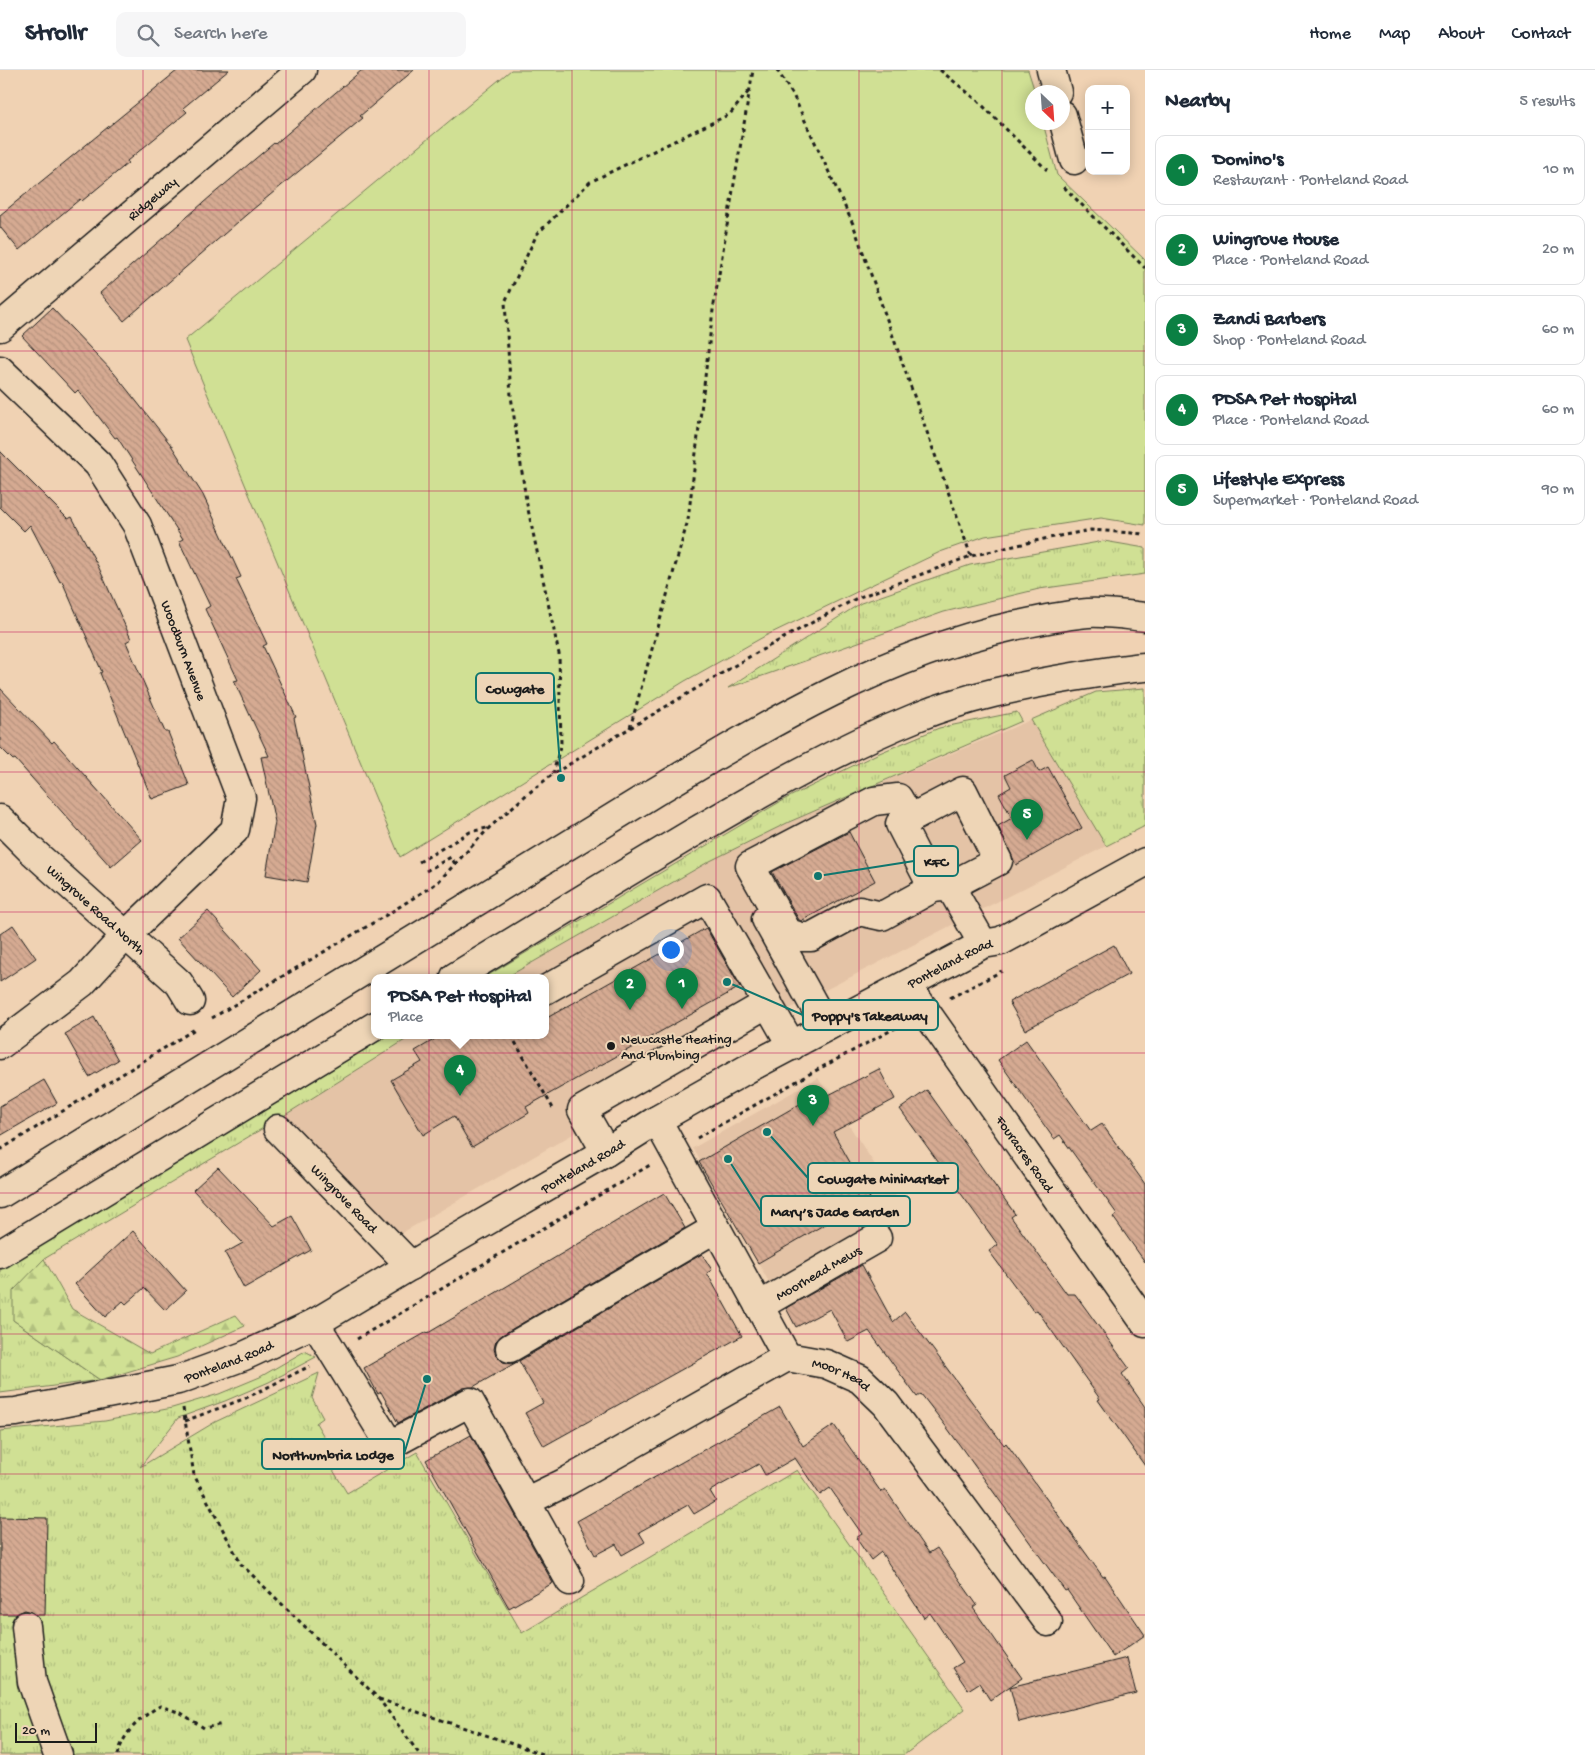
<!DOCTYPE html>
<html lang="en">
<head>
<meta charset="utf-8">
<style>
	body { margin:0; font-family:"Gochi Hand",sans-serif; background:#f6f6f7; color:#1f2937 }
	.controls { position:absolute; right:15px; top:15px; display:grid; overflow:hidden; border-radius:10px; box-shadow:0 2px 12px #0003 }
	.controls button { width:45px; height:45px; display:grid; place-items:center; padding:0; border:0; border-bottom:1px solid #e0e1e3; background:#fff; color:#1f2937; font:25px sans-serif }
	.compass { position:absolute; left:1025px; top:15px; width:45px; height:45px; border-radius:50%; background:#fff; box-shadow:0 2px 12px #0003; rotate:155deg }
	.scale { position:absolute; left:15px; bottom:12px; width:82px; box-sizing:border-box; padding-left:5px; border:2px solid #1c1c1c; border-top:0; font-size:14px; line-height:18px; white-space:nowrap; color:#1c1c1c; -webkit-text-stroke:4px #eed5b6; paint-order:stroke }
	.you { position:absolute; left:670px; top:879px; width:18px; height:18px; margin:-12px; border:4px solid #fff; border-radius:50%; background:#1a73e8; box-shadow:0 0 0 8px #1a73e833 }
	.badge { display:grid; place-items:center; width:32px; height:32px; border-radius:50%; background:#0b8043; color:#fff; font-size:16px; font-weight:700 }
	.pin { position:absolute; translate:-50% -41px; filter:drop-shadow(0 1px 2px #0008) }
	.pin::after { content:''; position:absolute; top:26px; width:18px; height:15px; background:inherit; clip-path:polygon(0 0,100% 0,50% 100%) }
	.popup { position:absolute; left:371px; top:904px; width:178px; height:65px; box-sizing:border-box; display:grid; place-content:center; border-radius:10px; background:#fff; filter:drop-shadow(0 1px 4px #0005); font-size:16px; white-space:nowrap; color:#747a83 }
	.popup b { font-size:19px; color:#1f2937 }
	.popup::after { content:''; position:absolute; left:50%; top:100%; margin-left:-10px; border:10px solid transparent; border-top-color:#fff }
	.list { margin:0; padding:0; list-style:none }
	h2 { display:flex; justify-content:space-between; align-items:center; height:65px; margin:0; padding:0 20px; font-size:21px }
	h2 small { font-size:16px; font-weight:400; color:#747a83 }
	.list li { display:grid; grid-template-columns:32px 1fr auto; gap:15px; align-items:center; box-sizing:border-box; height:70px; margin:0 10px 10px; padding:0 10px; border:1px solid #e0e1e3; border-radius:10px }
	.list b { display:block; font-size:19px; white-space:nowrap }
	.list p { margin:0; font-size:16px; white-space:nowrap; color:#747a83 }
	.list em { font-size:16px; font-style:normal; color:#747a83 }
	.icon { flex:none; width:28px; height:28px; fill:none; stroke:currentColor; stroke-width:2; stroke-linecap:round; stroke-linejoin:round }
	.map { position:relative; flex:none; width:1145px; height:1685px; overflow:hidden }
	header { display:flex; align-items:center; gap:30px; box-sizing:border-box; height:70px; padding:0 25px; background:#fff; border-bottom:1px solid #e0e1e3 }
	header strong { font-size:24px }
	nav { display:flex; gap:28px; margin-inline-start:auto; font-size:18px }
	.search { width:350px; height:45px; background:#f6f6f7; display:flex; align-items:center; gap:12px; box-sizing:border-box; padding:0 18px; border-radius:10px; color:#747a83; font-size:19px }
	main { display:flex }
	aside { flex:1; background:#fff }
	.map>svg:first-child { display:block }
</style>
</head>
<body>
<header>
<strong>Strollr</strong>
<div class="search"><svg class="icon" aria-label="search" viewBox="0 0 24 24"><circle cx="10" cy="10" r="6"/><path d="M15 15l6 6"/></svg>Search here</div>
<nav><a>Home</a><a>Map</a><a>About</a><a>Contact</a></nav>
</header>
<main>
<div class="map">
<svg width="1145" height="1685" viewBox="0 0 1145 1685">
	<defs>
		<pattern id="grass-tufts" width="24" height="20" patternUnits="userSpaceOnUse" patternTransform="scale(1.25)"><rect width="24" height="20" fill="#d0e094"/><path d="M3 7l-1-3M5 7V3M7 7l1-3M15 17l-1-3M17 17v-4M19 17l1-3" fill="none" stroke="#b2c07f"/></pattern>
		<pattern id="forest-firs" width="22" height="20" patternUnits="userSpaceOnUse" patternTransform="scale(1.25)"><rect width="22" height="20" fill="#d0e094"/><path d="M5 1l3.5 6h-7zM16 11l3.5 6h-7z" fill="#b2c07f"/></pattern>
		<pattern id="building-back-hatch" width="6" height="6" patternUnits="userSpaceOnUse" patternTransform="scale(1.25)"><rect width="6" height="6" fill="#d5aa92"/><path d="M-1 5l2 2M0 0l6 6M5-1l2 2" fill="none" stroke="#b6927d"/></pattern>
	</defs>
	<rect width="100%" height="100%" fill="#f0d2b3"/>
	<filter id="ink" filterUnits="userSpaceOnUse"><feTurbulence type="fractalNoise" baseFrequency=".02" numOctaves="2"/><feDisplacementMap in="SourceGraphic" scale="10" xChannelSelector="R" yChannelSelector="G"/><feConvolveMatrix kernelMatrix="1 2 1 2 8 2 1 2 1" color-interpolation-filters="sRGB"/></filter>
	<g filter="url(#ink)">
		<!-- built -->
		<path fill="#e4c3a6" d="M1031,650l75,126 -306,157 -400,231 -115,-119 128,-80h132v-58h-38l203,-116 79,-39z
			M818,1008l84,128 -133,76 -76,-134z"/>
		<!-- grass -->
		<path fill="url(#grass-tufts)" stroke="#767e58" d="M1104,471l41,7v26l-106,15 -95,23 -216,76 133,-85 109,-38z
			M1145,618v138l-39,20 -75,-126 65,-28z
			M1017,642l5,9 -233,101 -79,39 -203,116h-22l298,-177 94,-46 62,-26z
			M389,965h24l-128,80 -241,144 -31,61 87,60 -100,13v-123z
			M305,1281l11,6 -47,25 -44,19 -47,17 -38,49 75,-45 104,-49 -7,25 11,20 -7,5 14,24 -8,5 25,41 70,-41 105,181 275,-163 168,239 -61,46h-904v-324l105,-10 67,-13 47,-14 41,-17z"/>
		<!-- forest -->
		<path fill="url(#forest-firs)" stroke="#767e58" d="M44,1189l28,50 78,45 86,-39 9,11 -68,31 -77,23 -87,-60v-29z"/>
		<!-- park -->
		<path fill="#d0e094" stroke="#767e58" d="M511,0h517l7,22h-3v30l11,1 14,52 88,85v265l-44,-7 -116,18 -45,16 -175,84 -80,45 -285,176 -215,-517z"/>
		<!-- building -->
		<path fill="url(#building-back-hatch)" stroke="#1c1c1c" d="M178,0h51l-46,38 4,4 -60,49 1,2 -46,38 -2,-2 -61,51 -19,-23v-12z
			M362,0h52l-54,46 3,2 -117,97 -122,106 -24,-28 111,-97 63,-53 1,1z
			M52,238l62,65 57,72 32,50 38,82 -5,2 31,65 -4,2 33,71 -2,1 23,106 -10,58 -41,-7 9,-53 -14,-65 8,-1 -35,-75 4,-1 -33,-71 5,-3 -31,-65 4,-2 -66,-102 -2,1 -37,-48 -3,3 -53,-57z
			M0,381l68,68 4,-2 27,51 32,71 -5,3 39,90h3l21,53 -37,14 -52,-126 2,-1 -40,-91 -2,1 -30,-57 -6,6 -24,-24z
			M0,618l52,55 2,-2 88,99 -31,27 -96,-108 -2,1 -13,-13z
			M1033,690l6,12 9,-5 34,61 -66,37 -18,-39 14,-8 -13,-24 12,-7 -6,-12z
			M849,762l26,49 -74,40 -2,-1 -27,-48z
			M208,841l53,59 -29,27 -54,-59z
			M13,855l23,33 -36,24v-48z
			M706,858l34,59 -214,120 3,6 -57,34 -18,-31 -31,19 -32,-55 31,-18 -7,-11 27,-16h103v-16z
			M1114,875l15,29 -104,56 -16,-28z
			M94,947l24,43 -29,17 -24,-43z
			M1026,970l65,91 11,-7 43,60v78l-32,-45 4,-3 -57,-79 -6,4 -56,-79z
			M879,999l16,30 -62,33 37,66 -112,65 -59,-101 113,-65 3,5z
			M44,1010l13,23 -57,33v-30z
			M927,1020l88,124 -4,3 56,77h8l54,74 -7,6 23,33v59l-47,-66 2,-1 -63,-89 -3,2 -45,-61 9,-6 -98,-136z
			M218,1097l56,59 18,-10 19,34 -67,38 -19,-35 18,-10 -50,-53z
			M664,1123l21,35 -183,107 -6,6 -2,8 2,6 7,7 8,2 6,-2 -44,25 -10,1 -65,35 -17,-31 -3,2 -14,-26 63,-36 1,1z
			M133,1161l53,60 -21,19 -21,-22 -18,16 -3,-3 -18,16 -30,-33z
			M702,1184l10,16 -5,3 35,63 -198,110 -19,-33 18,-10 -24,-42z
			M862,1195l31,57 12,-10 99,133 2,-2 97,134 2,-1 40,59 -32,22 -46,-67 -2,1 -117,-162 -27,-35 -4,3 -48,-66 -21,11 -18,-33 -34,18 -10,-19z
			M780,1337l23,39 31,-21 47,67 4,-3 44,64 8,-5 40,57 -4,3 49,70 -32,22 -11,-17 -11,7 -15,-22 10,-6 -33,-49 -6,5 -43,-66 -10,8 -15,-22 6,-4 -32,-46 -10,7 -25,-37 -30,17 -6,-11 -49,27 6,10 -22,13 -6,-9 -49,27 6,10 -23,13 -6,-11 -21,11 -18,-34z
			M471,1365l82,148 -44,25 -83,-148z
			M0,1447l47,1 -2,97h-9l-4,-3 -7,-2 -9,4h-16z
			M1127,1588l9,35 -117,29 -9,-35z"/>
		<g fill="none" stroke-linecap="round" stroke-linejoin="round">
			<!-- minor casing -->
			<g stroke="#1c1c1c" stroke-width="31">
				<g id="minor">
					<path d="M1051,0l6,22"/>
					<path d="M1062,45l12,45"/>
					<path id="s1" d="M0,257l302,-257"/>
					<path id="s2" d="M0,300l98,94 39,61 104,273 -6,32 -109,105 -44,48 -82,62"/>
					<path id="s3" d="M0,749l31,31 148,133 11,18"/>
					<path d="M910,749l-12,-21 -24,3 -124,65 38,67 13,4h10l48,-26 23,5 51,-28 17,-2 33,58"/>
					<path d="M933,818l-33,-64 63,-33 35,70 -48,25"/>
					<path d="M766,849l60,108"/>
					<path id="s4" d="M907,915l238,338"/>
					<path d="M545,920l162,-92 85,148"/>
					<path id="s5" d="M657,1050l130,237 39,7 34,15 26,25 162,218"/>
					<path id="s6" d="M278,1059l133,137"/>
					<path d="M606,1082l-24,-42 186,-107"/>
					<path id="s7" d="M759,1236l118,-68"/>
					<path d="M315,1253l75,122 80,-43 100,179"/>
					<path d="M510,1278l206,-120"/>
					<path id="s8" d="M0,1343l16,-1 162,-32 66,-24 71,-33 137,-82 154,-89 51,-32 90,-51 236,-125 18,-3 144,-79"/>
					<path d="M527,1431l37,-18 223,-126"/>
					<path d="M26,1556l6,56 26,73"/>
				</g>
			</g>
			<!-- highway casing -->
			<g stroke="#1c1c1c" stroke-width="31">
				<path id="highway" d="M455,907c78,-48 157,-96 236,-143 73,-43 147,-85 226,-117 49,-20 103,-31 156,-40 24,-4 48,-8 72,-10
					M0,1124l650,-399c117,-70 229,-139 363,-169 25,-5 50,-11 75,-13 19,-1 38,2 57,4
					M0,1184l375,-228"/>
			</g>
			<!-- path -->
			<path stroke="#1c1c1c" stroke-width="3" stroke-dasharray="4 4" stroke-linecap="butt" d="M777,0l16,25 60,129 118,332
				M940,0l38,31 69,69
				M1064,117l81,81
				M630,658l58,-208 25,-210 40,-240
				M553,704l8,-31 -2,-89 -33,-154 -15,-104 -6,-94 32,-68 53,-52 140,-68 19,-23
				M419,792l51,-30 17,-4
				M426,801l25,-14 4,7
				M950,928l52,-27
				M212,948l176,-104 49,-31 53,-56 35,-31 28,-22 196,-117 108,-59 114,-42 73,-17 47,-9 54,4
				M511,965l43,75
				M697,1068l116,-66 88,-47
				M0,1080l195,-121
				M357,1269l293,-174
				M183,1338l11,67 47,89 138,135 41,56
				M185,1351l61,-23 64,-32
				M379,1629l166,56
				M118,1685c5,-23 23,-38 42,-49l21,7 23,15 19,-4"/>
			<!-- minor -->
			<use href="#minor" stroke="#eed5b6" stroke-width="28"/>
			<!-- highway -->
			<use href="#highway" stroke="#eed5b6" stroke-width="28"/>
		</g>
	</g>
	<!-- grid -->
	<path fill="none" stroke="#c2185b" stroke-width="1" stroke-opacity="0.55" d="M143,0v1685M286,0v1685M429,0v1685M572,0v1685M716,0v1685M859,0v1685M1002,0v1685M0,140h1145M0,281h1145M0,421h1145M0,562h1145M0,702h1145M0,842h1145M0,983h1145M0,1123h1145M0,1264h1145M0,1404h1145M0,1545h1145"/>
	<!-- markers -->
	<circle fill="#1c1c1c" stroke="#eed5b6" stroke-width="2" cx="611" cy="976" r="5"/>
	<g text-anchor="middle" stroke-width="4" stroke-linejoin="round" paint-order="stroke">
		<!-- street labels -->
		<g font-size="14" fill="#1c1c1c" stroke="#eed5b6">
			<text dy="5" stroke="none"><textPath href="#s1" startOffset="199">Ridgeway</textPath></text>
			<text dy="5" stroke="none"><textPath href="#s2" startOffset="342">Woodburn Avenue</textPath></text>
			<text dy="5" stroke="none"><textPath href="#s3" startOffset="132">Wingrove Road North</textPath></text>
			<text dy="5" stroke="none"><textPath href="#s8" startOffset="1060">Ponteland Road</textPath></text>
			<text dy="5" stroke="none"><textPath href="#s4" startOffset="206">Fouracres Road</textPath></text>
			<text dy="5" stroke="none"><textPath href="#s8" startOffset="640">Ponteland Road</textPath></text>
			<text dy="5" stroke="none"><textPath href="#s6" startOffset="96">Wingrove Road</textPath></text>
			<text dy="5" stroke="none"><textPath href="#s7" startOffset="68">Moorhead Mews</textPath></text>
			<text dy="5" stroke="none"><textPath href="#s8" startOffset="235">Ponteland Road</textPath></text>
			<text dy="5" stroke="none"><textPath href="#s5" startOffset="328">Moor Head</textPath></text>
		</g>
		<!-- poi labels -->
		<g font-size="14" fill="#1c1c1c" stroke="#eed5b6" text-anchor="start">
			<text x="621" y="973">Newcastle Heating<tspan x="621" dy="16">And Plumbing</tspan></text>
		</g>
	</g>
	<!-- callouts -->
	<path fill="none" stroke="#0f766e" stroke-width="2" d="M561 708L554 618M818 806L914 791M727 912L803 945M767 1062L808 1108M728 1089L761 1141M427 1309L404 1384"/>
	<g fill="#0f766e" stroke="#eed5b6" stroke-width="2">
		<circle cx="561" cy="708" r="5"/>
		<circle cx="818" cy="806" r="5"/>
		<circle cx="727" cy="912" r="5"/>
		<circle cx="767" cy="1062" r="5"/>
		<circle cx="728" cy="1089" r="5"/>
		<circle cx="427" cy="1309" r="5"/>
	</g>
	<g fill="#eed5b6" stroke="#0f766e" stroke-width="2">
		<rect x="476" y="603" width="78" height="30" rx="5"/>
		<rect x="914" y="776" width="44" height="30" rx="5"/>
		<rect x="803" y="930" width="135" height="30" rx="5"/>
		<rect x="808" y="1093" width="150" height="30" rx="5"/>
		<rect x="761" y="1126" width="149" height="30" rx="5"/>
		<rect x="262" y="1369" width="142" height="30" rx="5"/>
	</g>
	<g font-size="15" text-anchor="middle" font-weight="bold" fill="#1c1c1c">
		<text x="515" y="623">Cowgate</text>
		<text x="936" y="796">KFC</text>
		<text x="870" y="950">Poppy's Takeaway</text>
		<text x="883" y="1113">Cowgate MiniMarket</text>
		<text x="835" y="1146">Mary’s Jade Garden</text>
		<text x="333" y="1389">Northumbria Lodge</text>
	</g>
</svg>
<div class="controls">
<button>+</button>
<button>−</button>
</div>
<svg class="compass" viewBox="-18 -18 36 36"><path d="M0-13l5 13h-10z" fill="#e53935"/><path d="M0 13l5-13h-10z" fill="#747a83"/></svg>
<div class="scale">20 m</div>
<div class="you"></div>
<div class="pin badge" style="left:682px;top:939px">1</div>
<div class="pin badge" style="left:630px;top:940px">2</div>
<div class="pin badge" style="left:813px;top:1056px">3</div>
<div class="pin badge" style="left:460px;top:1026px">4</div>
<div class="popup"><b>PDSA Pet Hospital</b>Place</div>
<div class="pin badge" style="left:1027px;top:770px">5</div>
</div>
<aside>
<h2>Nearby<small>5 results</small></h2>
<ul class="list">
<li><span class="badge">1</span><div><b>Domino's</b><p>Restaurant · Ponteland Road</p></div><em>10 m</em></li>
<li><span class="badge">2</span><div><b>Wingrove House</b><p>Place · Ponteland Road</p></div><em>20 m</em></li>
<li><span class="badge">3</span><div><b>Zandi Barbers</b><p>Shop · Ponteland Road</p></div><em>60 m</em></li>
<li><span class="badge">4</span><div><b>PDSA Pet Hospital</b><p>Place · Ponteland Road</p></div><em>60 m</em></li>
<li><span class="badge">5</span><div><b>Lifestyle Express</b><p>Supermarket · Ponteland Road</p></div><em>90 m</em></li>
</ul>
</aside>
</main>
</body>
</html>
